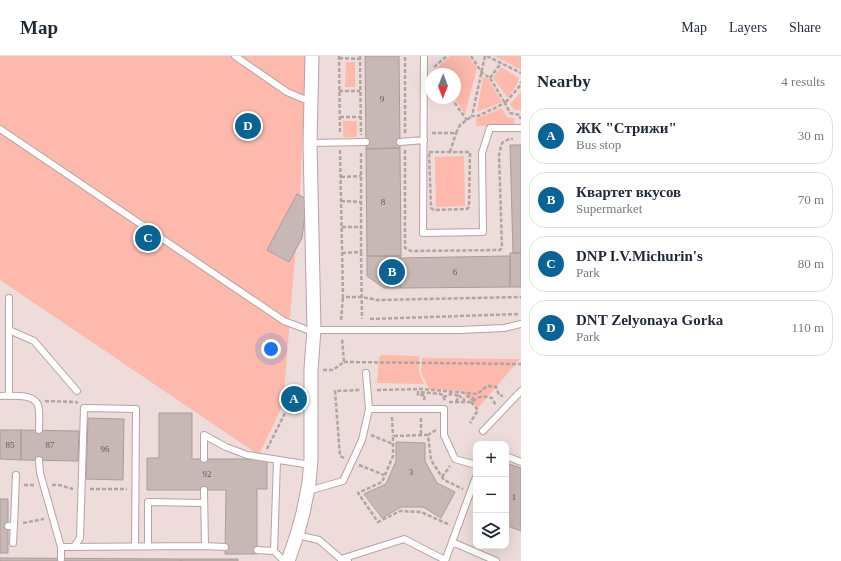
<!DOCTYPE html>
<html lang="en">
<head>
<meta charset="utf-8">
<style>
	body { margin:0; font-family:"Times New Roman",serif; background:#f2f2f3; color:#1f2937 }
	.controls { position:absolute; right:12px; bottom:12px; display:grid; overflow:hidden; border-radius:8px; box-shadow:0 4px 16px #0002 }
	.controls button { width:36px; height:36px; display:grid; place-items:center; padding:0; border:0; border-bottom:1px solid #e0e1e3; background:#fff; color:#1f2937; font:20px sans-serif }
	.compass { position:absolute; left:425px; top:12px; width:36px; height:36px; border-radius:50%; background:#fff; box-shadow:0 4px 16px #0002; rotate:181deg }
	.you { position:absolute; left:271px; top:293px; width:14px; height:14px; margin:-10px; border:3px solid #fff; border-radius:50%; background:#1a73e8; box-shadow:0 0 0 6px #1a73e833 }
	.badge { display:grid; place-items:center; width:26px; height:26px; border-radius:50%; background:#096494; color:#fff; font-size:13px; font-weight:700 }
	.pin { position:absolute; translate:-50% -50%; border:2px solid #fff; box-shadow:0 1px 4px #0006 }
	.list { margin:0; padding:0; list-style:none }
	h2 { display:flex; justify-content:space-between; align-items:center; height:52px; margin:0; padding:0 16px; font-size:17px }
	h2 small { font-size:13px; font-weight:400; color:#747a83 }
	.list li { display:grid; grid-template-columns:26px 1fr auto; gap:12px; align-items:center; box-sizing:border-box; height:56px; margin:0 8px 8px; padding:0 8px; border:1px solid #e0e1e3; border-radius:16px }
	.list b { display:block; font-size:15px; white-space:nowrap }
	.list p { margin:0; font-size:13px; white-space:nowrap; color:#747a83 }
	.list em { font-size:13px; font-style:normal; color:#747a83 }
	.icon { flex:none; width:22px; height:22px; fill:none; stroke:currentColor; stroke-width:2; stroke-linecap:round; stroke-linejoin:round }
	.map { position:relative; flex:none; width:521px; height:505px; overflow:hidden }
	header { display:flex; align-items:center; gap:24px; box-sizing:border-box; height:56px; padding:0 20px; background:#fff; border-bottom:1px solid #e0e1e3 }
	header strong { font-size:19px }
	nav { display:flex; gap:22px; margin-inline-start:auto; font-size:14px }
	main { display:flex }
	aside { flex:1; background:#fff }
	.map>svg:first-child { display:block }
</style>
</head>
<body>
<header>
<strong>Map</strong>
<nav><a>Map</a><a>Layers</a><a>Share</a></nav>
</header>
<main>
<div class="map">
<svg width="521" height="505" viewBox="0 0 521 505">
	<rect width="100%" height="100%" fill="#eddcd9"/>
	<!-- green -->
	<path fill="#fcb9ac" d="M0,0h306l-6,140 -17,208 -24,51 -259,-175z
		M450,0h18l9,12 -12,46 -11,-16h1v-24h-17l-3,-4z
		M494,0h27v14z
		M346,6h9v25h-10z
		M501,11l18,11 -2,6 -9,14 -15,-20z
		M483,21l5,2 14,23 -25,10z
		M521,36v18h-7l-4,-6z
		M502,52l5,9 8,1 -1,8h-38v-7z
		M343,65h14v16h-14z
		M464,100l1,50 -29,1 -1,-50z
		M381,299l38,1v16l5,12 -47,-1 2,-25z
		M422,302l98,1 -42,49 -18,-17 -31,-2 -8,-16z"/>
	<!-- building -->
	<path fill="#c8b8b5" stroke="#ab9c99" d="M365,0h34l1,92 -34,1z
		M510,89h11v108h-8z
		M400,92l1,108h-34l-1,-107z
		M297,138l10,5 -5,39 -13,24 -22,-12z
		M510,197h11v34h-11z
		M367,200h34l-1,2v30h-16l-17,-12z
		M510,200v31l-110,1v-30z
		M159,357h33v46h75v30h-10v65h-32l1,-64h-79v-32h12z
		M88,362l36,1 -1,61 -37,-1z
		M0,374h21v30l-21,-1z
		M21,374l58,1 -1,30 -57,-1z
		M396,386l29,1v18l12,22 18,9 -14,26 -18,-11h-22l-19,11 -18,-24 22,-10 10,-23z
		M506,407l15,5v63l-13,-5 -2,7z
		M0,443h8v54h-8z
		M0,502l181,1v2h-181z
		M181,503h57v2h-57z"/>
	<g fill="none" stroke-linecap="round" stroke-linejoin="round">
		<!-- service casing -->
		<g stroke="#b5a5a2" stroke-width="8">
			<path id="service" d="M235,0l52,36 24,10
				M424,0l-1,177 60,-1 -1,-79 8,-25h31
				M0,73l284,192 29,11
				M400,86l24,-2
				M310,87l56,-1
				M9,274l25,11 43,50
				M314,274h146l44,-2 17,-4
				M366,317l3,36
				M0,340c10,0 34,-3 38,9 2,6 1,18 1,25
				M9,340v-98
				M483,375l38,-40
				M506,400l15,6
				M204,403v-24l22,12 21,8 64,10
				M39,404l1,13 21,74
				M308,435l35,-10 19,-41 7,-31h75v26l11,24 21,6
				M8,470l6,-1 2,-50
				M297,479l22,5 22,19 7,2
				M452,486l44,19
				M13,487l1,-18
				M148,490v-44l56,1
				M205,490l20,1
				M74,491l6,-9 4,-130 52,1 -1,137
				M257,494l17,1 10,10
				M274,495l3,-91
				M61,503v-12l144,-1 -1,-56
				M341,505v-2l63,-20 41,21
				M445,505l31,-84"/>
		</g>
		<!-- minor casing -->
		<g stroke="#b5a5a2" stroke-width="15">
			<path id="minor" d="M288,505l9,-26 6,-22 6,-30 2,-24v-90l3,-39 -4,-187 2,-87"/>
		</g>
		<!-- path -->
		<path stroke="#b1a4a1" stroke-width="2.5" stroke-dasharray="4 2" stroke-linecap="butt" d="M339,0l1,77
			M360,0l1,79
			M471,0l11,17 8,5 15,25 14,-16 2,-5
			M485,0l-13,60h6l27,-13 5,10 10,2v4
			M487,0l34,17
			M339,2l21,1
			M434,11l13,-11
			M490,22l11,-15
			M339,35h21
			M451,42l16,22
			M340,61h21
			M405,77v-77
			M432,77h24l4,-8 12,-9
			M340,94l3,147h19l15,3 144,-3
			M405,94v98l6,3 89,-1 2,-3 -3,-92 3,-12 7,-4h4
			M429,96h41l-1,55 -2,2 -33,1 -3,-2z
			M450,96l6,-19
			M341,121l20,-1
			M341,145l20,1
			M342,171h19
			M361,196l1,67
			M342,197l19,-1v-100
			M370,263l149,-5
			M341,264l2,-23
			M344,306l177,2
			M323,314h10l11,-8 -2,-24
			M377,334l45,-1 55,5 10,-8 9,1 3,8 4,1
			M443,341l8,-3 8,2
			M424,344l1,-5h-7v-3l23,2 4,6
			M45,345l31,1 2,1
			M449,346h22l11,-6 10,2 4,8
			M456,346l3,-6 5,3
			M464,346v-3l4,-3 5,2 -2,4 7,8 -8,13
			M392,361l1,19
			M421,362v17
			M436,374l-8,5 3,25 13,20 19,9
			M371,379l22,9
			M428,379l-35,1v20l-11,26 -24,11 20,29 22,-11 21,1 29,13
			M267,393l30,-60
			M344,402l-4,-2 -5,-65 25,-1
			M359,409l25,10
			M442,421l8,-11
			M24,429h11
			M52,429h7l14,4
			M90,433h37
			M23,467l21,-4"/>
		<!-- service -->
		<use href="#service" stroke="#fff" stroke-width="6"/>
		<!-- minor -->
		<use href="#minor" stroke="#fff" stroke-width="13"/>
	</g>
	<g text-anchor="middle" stroke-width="4" stroke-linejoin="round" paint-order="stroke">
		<!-- number labels -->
		<g font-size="9" fill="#615856">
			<text x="382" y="46">9</text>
			<text x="383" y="149">8</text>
			<text x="455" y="219">6</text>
			<text x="10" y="392">85</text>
			<text x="50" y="392">87</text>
			<text x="105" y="396">96</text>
			<text x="411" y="419">3</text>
			<text x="207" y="421">92</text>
			<text x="514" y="444">1</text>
		</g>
	</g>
</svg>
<div class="controls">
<button>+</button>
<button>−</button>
<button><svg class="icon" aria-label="layers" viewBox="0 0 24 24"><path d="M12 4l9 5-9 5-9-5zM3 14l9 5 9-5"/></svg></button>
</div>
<svg class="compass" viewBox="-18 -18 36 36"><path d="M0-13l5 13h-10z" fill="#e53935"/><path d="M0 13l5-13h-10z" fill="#747a83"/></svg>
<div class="you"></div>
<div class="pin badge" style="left:294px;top:343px">A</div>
<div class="pin badge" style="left:392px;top:216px">B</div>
<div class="pin badge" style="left:148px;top:182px">C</div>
<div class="pin badge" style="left:248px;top:70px">D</div>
</div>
<aside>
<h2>Nearby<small>4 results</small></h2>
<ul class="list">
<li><span class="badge">A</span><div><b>ЖК &quot;Стрижи&quot;</b><p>Bus stop</p></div><em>30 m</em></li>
<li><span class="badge">B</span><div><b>Квартет вкусов</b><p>Supermarket</p></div><em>70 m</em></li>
<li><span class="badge">C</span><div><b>DNP I.V.Michurin's</b><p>Park</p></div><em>80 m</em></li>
<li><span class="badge">D</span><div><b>DNT Zelyonaya Gorka</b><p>Park</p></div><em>110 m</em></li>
</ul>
</aside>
</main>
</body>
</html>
